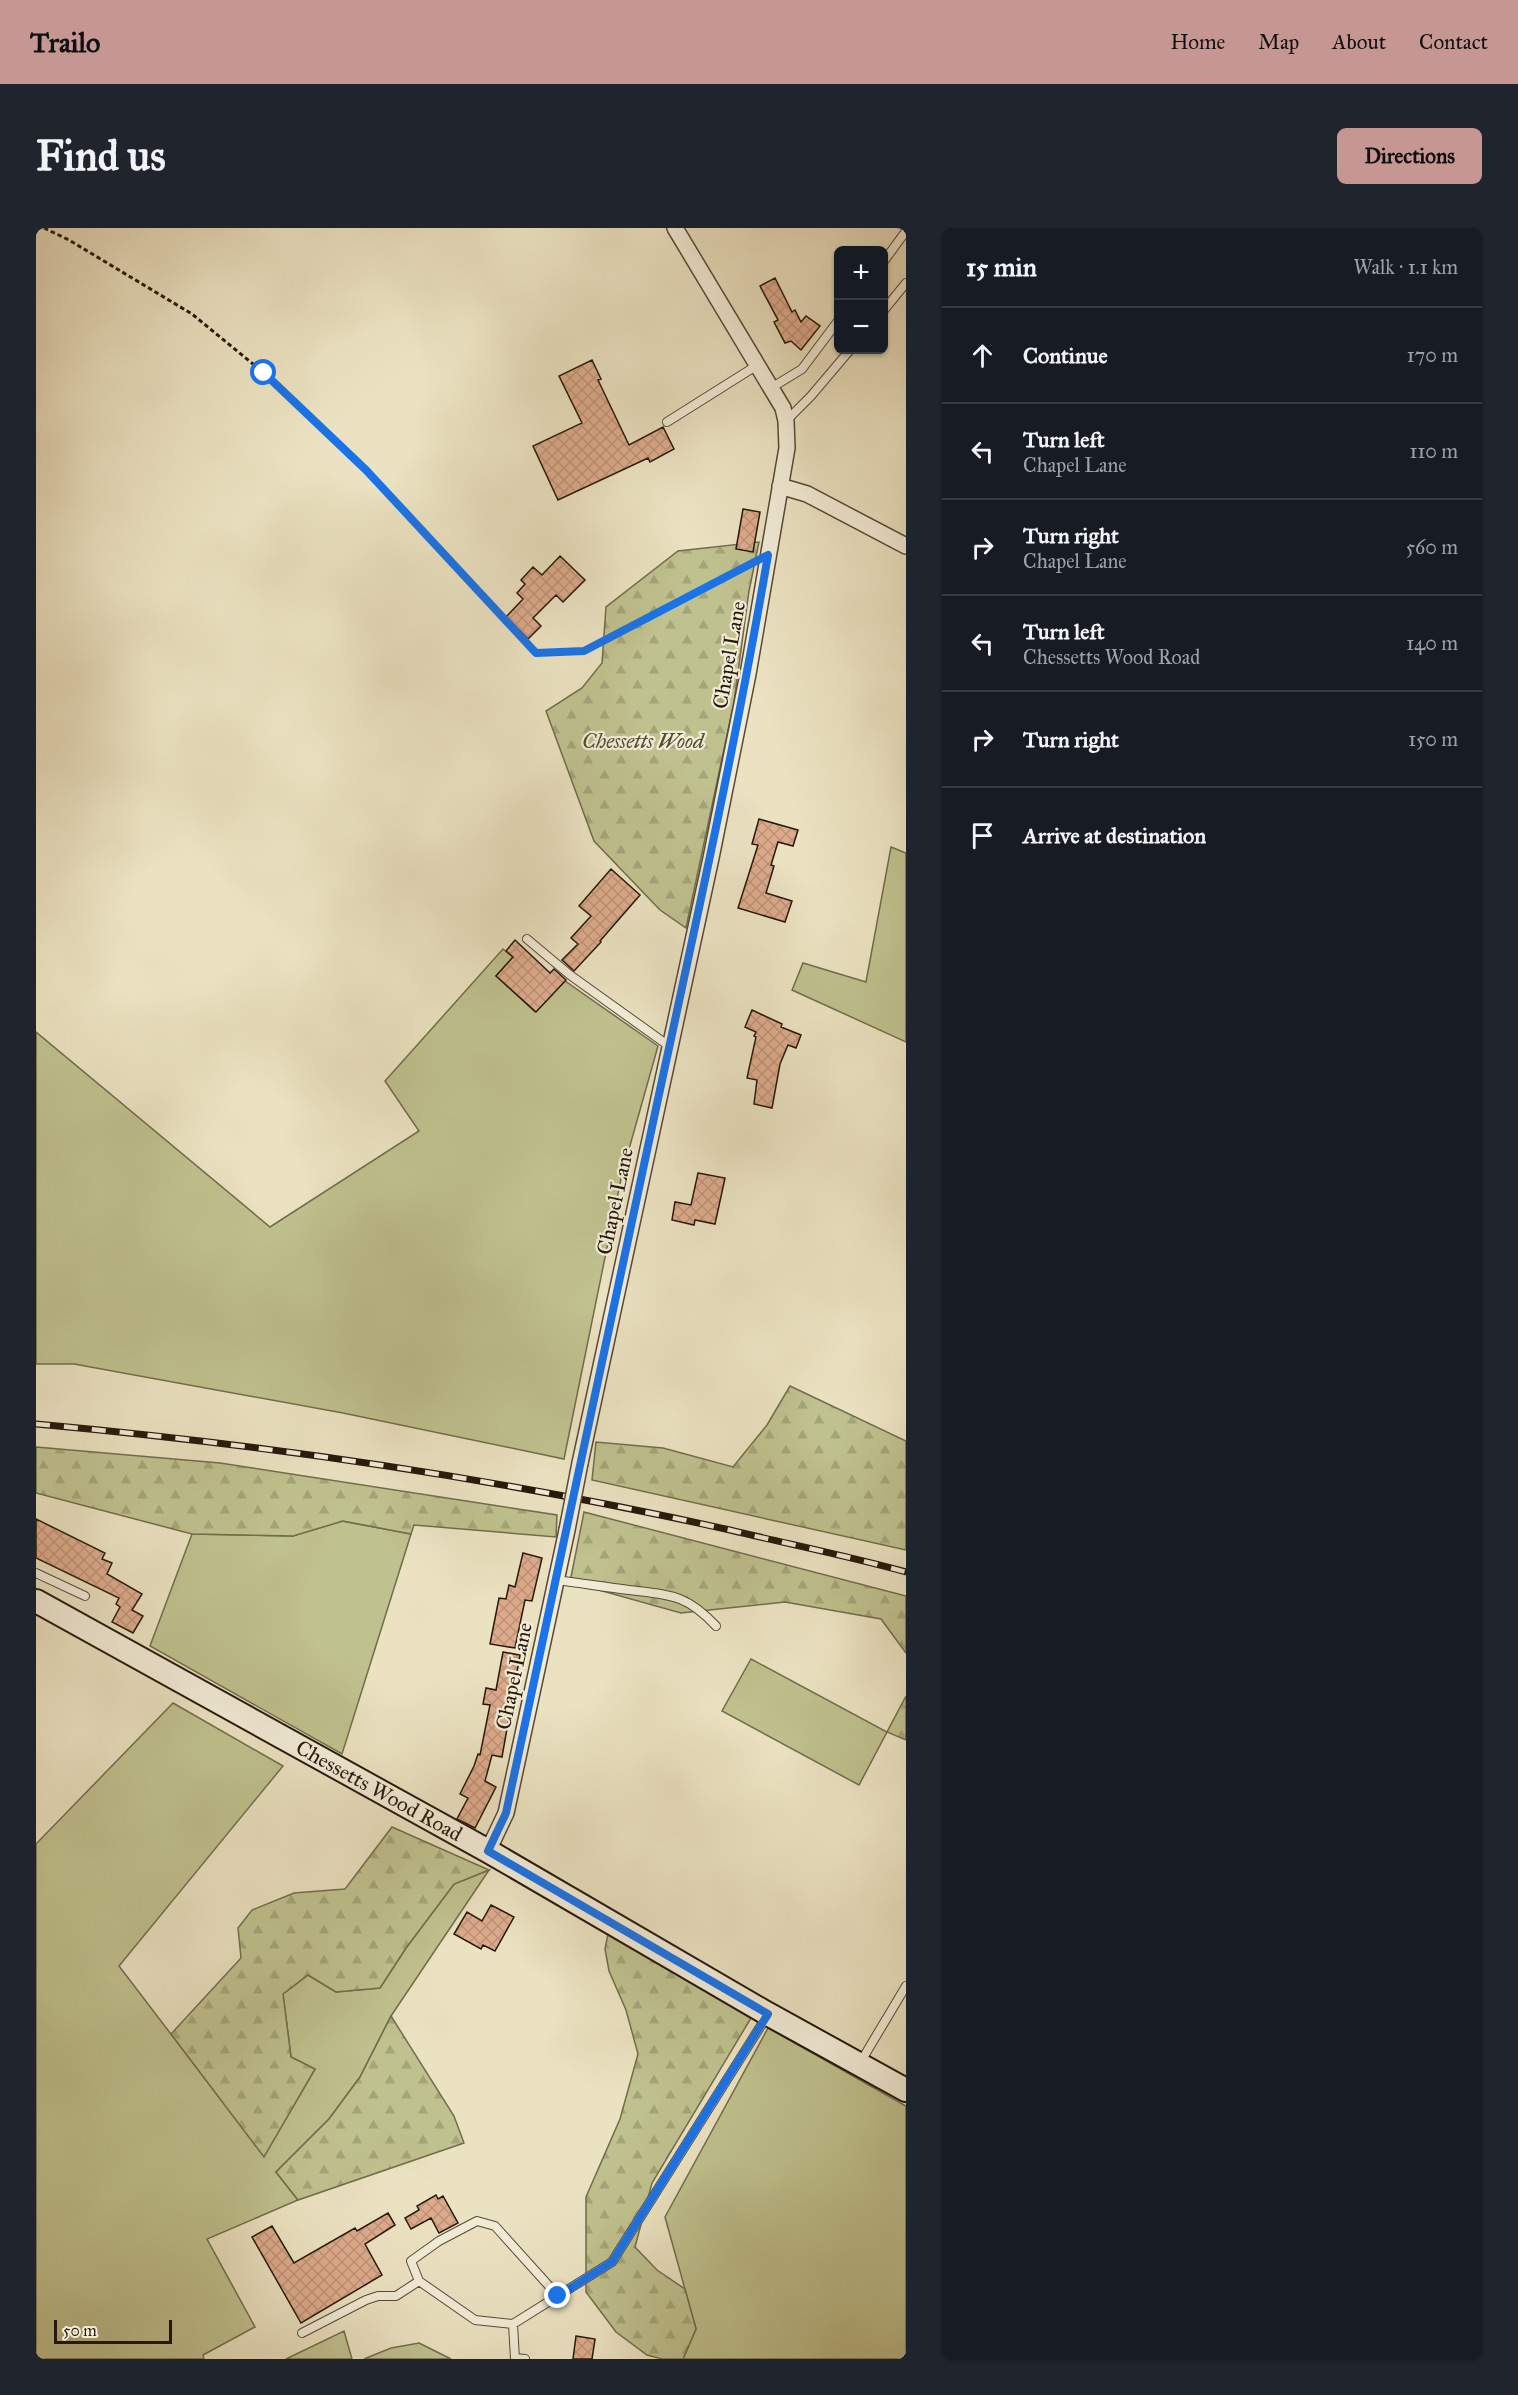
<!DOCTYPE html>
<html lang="en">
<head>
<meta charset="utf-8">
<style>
	body { margin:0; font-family:"IM FELL Great Primer",serif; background:#20242c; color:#f1f3f6 }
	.controls { position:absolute; right:18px; top:18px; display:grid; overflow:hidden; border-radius:9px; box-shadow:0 2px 4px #0004 }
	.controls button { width:54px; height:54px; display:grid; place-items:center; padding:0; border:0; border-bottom:2px solid #363941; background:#171b24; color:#f1f3f6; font:30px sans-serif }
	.scale { position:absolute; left:18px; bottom:15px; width:118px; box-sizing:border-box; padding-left:6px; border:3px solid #26180b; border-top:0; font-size:16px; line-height:21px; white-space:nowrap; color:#26180b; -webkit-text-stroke:4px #f2ecd7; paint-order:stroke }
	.stop { position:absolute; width:18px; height:18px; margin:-14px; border:4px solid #1a73e8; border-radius:50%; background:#fff }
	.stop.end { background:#1a73e8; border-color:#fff; box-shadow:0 2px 6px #0008 }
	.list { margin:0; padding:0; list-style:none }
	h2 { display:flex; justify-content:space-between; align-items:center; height:78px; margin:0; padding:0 24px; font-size:26px }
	h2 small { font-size:20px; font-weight:400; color:#9ea1a6 }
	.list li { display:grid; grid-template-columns:39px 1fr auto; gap:18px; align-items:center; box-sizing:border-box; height:96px; padding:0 24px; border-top:2px solid #363941 }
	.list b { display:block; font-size:22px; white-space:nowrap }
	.list p { margin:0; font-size:20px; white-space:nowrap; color:#9ea1a6 }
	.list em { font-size:20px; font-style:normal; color:#9ea1a6 }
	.icon { flex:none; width:33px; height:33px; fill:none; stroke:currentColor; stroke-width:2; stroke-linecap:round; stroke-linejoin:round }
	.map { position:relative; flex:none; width:870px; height:2131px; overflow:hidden; border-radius:9px }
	header { display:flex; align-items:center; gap:36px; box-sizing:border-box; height:84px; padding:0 30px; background:#c59692; color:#111 }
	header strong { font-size:28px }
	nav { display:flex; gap:33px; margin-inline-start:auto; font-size:21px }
	.intro { display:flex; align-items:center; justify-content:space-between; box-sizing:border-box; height:144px; padding:0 36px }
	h1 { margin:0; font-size:42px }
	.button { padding:15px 27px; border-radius:9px; background:#c59692; color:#111; font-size:21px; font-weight:700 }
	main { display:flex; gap:36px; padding:0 36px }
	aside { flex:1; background:#171b24; border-radius:9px; box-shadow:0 2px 4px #0004 }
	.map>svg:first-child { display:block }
</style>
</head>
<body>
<header>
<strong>Trailo</strong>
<nav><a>Home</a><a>Map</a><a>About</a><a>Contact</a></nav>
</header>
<div class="intro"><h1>Find us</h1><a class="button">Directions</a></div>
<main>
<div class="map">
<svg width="870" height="2131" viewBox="0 0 870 2131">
	<defs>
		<pattern id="forest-firs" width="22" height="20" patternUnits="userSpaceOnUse" patternTransform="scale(1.5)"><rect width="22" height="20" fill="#bfc18e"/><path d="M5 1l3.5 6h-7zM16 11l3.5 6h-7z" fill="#a4a579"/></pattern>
		<pattern id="building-cross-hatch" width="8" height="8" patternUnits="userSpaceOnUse" patternTransform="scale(1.5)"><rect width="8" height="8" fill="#ddab8c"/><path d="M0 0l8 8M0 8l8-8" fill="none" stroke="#be9277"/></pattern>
	</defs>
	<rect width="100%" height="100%" fill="#ebe2c1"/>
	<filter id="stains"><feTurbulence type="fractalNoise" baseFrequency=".00333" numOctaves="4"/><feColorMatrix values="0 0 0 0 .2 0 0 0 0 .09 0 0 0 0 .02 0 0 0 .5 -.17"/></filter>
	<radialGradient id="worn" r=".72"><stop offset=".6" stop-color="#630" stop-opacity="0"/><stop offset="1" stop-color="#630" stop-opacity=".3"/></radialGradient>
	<!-- grass -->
	<path fill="#bfc18e" stroke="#726c4c" stroke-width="1.5" d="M855,619l15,6v189l-114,-52 11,-27 63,19z
		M467,721l10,8 -17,19 39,36 30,-31 93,65 -36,128 -58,285 -221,-46 -269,-49h-38v-332l234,195 149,-96 -34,-50z
		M306,1293l69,13 -69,220 -192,-108 42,-112 101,2z
		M715,1431l136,73 -28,53 -137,-74z
		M137,1475l110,63 -164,200 145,190 51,-87 -24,-12 -8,-63 25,-19 28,17 44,-4 26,-40 48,-64 35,-14 -98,146 -31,61 -31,42 -53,53 22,28 -91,39 48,88 -52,28 1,4h-168v-515z
		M732,1800l138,78v253h-223l13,-30 -31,-112z
		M308,2103l8,28h-66z
		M383,2115l32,16h-87l27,-11z"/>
	<!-- forest -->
	<path fill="url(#forest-firs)" stroke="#726c4c" stroke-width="1.5" d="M723,314l-10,49 -15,111 -48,226 -26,-18 -66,-69 -48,-130 36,-23 20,-25 4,-56 72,-56z
		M754,1158l116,55v109l-314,-70 4,-38 67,6 70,19 34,-42z
		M0,1219l184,16 337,52 -1,22 -142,-12 -3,9 -68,-13 -50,15 -101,-2 -156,-41z
		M548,1284l322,84v57l-25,-34 -96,-17 -104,11 -111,-31z
		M870,1468v44l-19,-8z
		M356,1599l97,43 -35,14 -48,64 -26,40 -44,4 -28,-17 -25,19 8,63 24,12 -51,88 -93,-123 70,-76 -3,-30 14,-18 42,-17 51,-4z
		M572,1706l143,84 -99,165 -17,64 22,23 28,19 11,40 -13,30h-21l-15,-4 -31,-23 -30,-40v-95l34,-78 18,-65 -12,-44 -17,-39 -4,-22z
		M355,1788l63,100 10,27 -166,57 -22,-28 53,-53 31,-42z"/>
	<!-- building -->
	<path fill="url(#building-cross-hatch)" stroke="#26180b" stroke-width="1.5" d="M739,50l17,34 3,-2 6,12 5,-6 14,10 -19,24 -10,-9 -6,2 -11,-21 4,-2 -18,-34z
		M556,132l9,19 -3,1 31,65 34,-18 11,22 -24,13 -2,-4 -90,42 -25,-54 49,-23 -23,-47z
		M707,281l17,3 -7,40 -17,-3z
		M524,328l25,24 -22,22 -7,-7 -23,23 8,8 -13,13 -22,-22 17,-18 -6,-6 8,-9 -4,-4 12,-13 9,8z
		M723,591l39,11 -5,16 -15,-4 -7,23 3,1 -8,27 26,8 -7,21 -47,-14 20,-63 -6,-1z
		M575,641l29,26 -40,46 1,1 -27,29 -12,-11 16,-16 -7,-6 20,-22 -12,-10z
		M479,712l35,33 4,-4 12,11 -30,32 -40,-36 17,-19 -7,-6z
		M716,782l30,14 -1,3 20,8 -5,13 -8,-3 -8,19 -8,44 -18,-4 3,-24 -10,-2 9,-41 -2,-1 2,-4 -11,-5z
		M662,945l27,5 -10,46 -20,-4 -1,5 -22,-5 3,-18 16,3z
		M0,1291l69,34 -3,6 10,4 -5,11 35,20 -10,16 11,6 -10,17 -21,-11 8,-15 -4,-3 3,-6 -83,-40z
		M487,1325l19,5 -10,43 -7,-1 -10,48 -25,-4 9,-46 7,1 3,-14 6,2z
		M467,1424l17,3 -18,102 -10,-2 -7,26 11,6 -21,41 -18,-9 11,-21 -8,-4 14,-28 4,-12 2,1 10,-50 -7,-1 3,-16 10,2z
		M455,1677l23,12 -19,34 -12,-6 -2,4 -27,-15 13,-22 15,9z
		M400,1967l2,4 5,-3 15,27 -19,10 -8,-15 -20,11 -6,-11 14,-8 -2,-4z
		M352,1985l7,12 -30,19 17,31 -81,48 -49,-86 20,-11 22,37 61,-35 2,3z
		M540,2108l19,3 -3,20h-19z"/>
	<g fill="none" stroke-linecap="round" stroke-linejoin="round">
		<!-- lane casing -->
		<g stroke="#574a38" stroke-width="10">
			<path id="lane" d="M848,33l22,-30
				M848,82l22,-27
				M735,160l31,-19 36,-48
				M750,193l25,-25 39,-46
				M631,194l89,-56
				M491,711l43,36 99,71
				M0,1345l49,23
				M520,1352c24,3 49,7 73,10 41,5 57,4 87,36
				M824,1835l46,-77
				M477,2096l-38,-4 -56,-39 -8,-20 28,-20 38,-20 18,5 63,70
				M266,2105l64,-33 12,-4h18l23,-15
				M479,2130l10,1
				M479,2131l-2,-35 99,-62 155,-246"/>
		</g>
		<!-- street casing -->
		<g stroke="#574a38" stroke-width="18">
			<path id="street" d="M744,258l27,8 99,52
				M544,1235l131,-605 37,-184 39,-226 -1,-27 -3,-13 -108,-180
				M452,1623l18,-38 61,-283"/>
		</g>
		<!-- secondary casing -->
		<g stroke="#26180b" stroke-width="26">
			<g id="secondary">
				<path id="s1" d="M0,1373l452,250 280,163 138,76"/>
			</g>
		</g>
		<!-- path -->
		<path stroke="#26180b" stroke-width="3" stroke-dasharray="4.5 3" stroke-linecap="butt" d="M8,0l25,12 123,74 72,59 102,97 170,183 48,-2 168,-88"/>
		<!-- lane -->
		<use href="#lane" stroke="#f2ecd7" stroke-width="8"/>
		<!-- street -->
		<use href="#street" stroke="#f2ecd7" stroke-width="15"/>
		<!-- secondary -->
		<use href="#secondary" stroke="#f2ecd7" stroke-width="22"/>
		<!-- rail casing -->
		<g stroke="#26180b" stroke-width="7">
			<path id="rail" d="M0,1196c234,21 465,55 694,106 58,14 118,26 176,42"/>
		</g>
		<!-- rail -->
		<use href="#rail" stroke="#f2ecd7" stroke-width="4.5" stroke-dasharray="14" stroke-linecap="butt"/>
		<!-- street-bridge casing -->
		<g stroke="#574a38" stroke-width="18" stroke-linecap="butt">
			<path id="street-bridge" d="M531,1302l13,-67"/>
		</g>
		<!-- street-bridge -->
		<use href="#street-bridge" stroke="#f2ecd7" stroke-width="15"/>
	</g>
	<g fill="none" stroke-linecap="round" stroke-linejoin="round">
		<!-- route -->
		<path stroke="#1a73e8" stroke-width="8" d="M228,145l102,97 170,183 48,-2 184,-96c-31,182 -71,363 -110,544 -51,238 -101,476 -152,714l-18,38 280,163 -156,248 -54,34"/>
	</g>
	<g text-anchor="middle" stroke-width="4.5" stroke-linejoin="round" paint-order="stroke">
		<!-- street labels -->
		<g font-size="21" fill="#26180b" stroke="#f2ecd7">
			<text transform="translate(693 427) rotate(-80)" y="7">Chapel Lane</text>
			<text transform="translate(579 973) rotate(-78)" y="7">Chapel Lane</text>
			<text transform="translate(478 1448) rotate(-78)" y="7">Chapel Lane</text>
			<text dy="7" stroke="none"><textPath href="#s1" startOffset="392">Chessetts Wood Road</textPath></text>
		</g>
		<!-- park labels -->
		<g font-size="21" font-style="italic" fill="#544b32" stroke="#f2ecd7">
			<text x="607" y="520">Chessetts Wood</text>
		</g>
	</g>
	<rect width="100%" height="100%" filter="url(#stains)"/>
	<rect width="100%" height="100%" fill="url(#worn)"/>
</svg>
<div class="controls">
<button>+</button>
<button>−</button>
</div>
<div class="scale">50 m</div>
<div class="stop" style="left:228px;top:145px"></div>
<div class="stop end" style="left:522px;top:2068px"></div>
</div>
<aside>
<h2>15 min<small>Walk · 1.1 km</small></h2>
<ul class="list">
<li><svg class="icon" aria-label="ahead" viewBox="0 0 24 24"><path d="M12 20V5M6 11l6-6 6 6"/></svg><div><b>Continue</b></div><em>170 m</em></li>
<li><svg class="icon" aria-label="left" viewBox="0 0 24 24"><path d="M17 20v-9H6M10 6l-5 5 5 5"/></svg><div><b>Turn left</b><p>Chapel Lane</p></div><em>110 m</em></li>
<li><svg class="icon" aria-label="right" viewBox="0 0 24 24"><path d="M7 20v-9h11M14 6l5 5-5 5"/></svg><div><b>Turn right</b><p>Chapel Lane</p></div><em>560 m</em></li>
<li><svg class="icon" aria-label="left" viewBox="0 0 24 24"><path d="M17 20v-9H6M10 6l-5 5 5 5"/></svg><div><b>Turn left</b><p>Chessetts Wood Road</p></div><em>140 m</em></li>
<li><svg class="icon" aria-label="right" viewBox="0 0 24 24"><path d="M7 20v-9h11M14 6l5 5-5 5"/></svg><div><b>Turn right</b></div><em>150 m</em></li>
<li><svg class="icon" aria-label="arrive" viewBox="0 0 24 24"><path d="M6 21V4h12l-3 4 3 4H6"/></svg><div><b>Arrive at destination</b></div></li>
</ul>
</aside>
</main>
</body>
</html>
